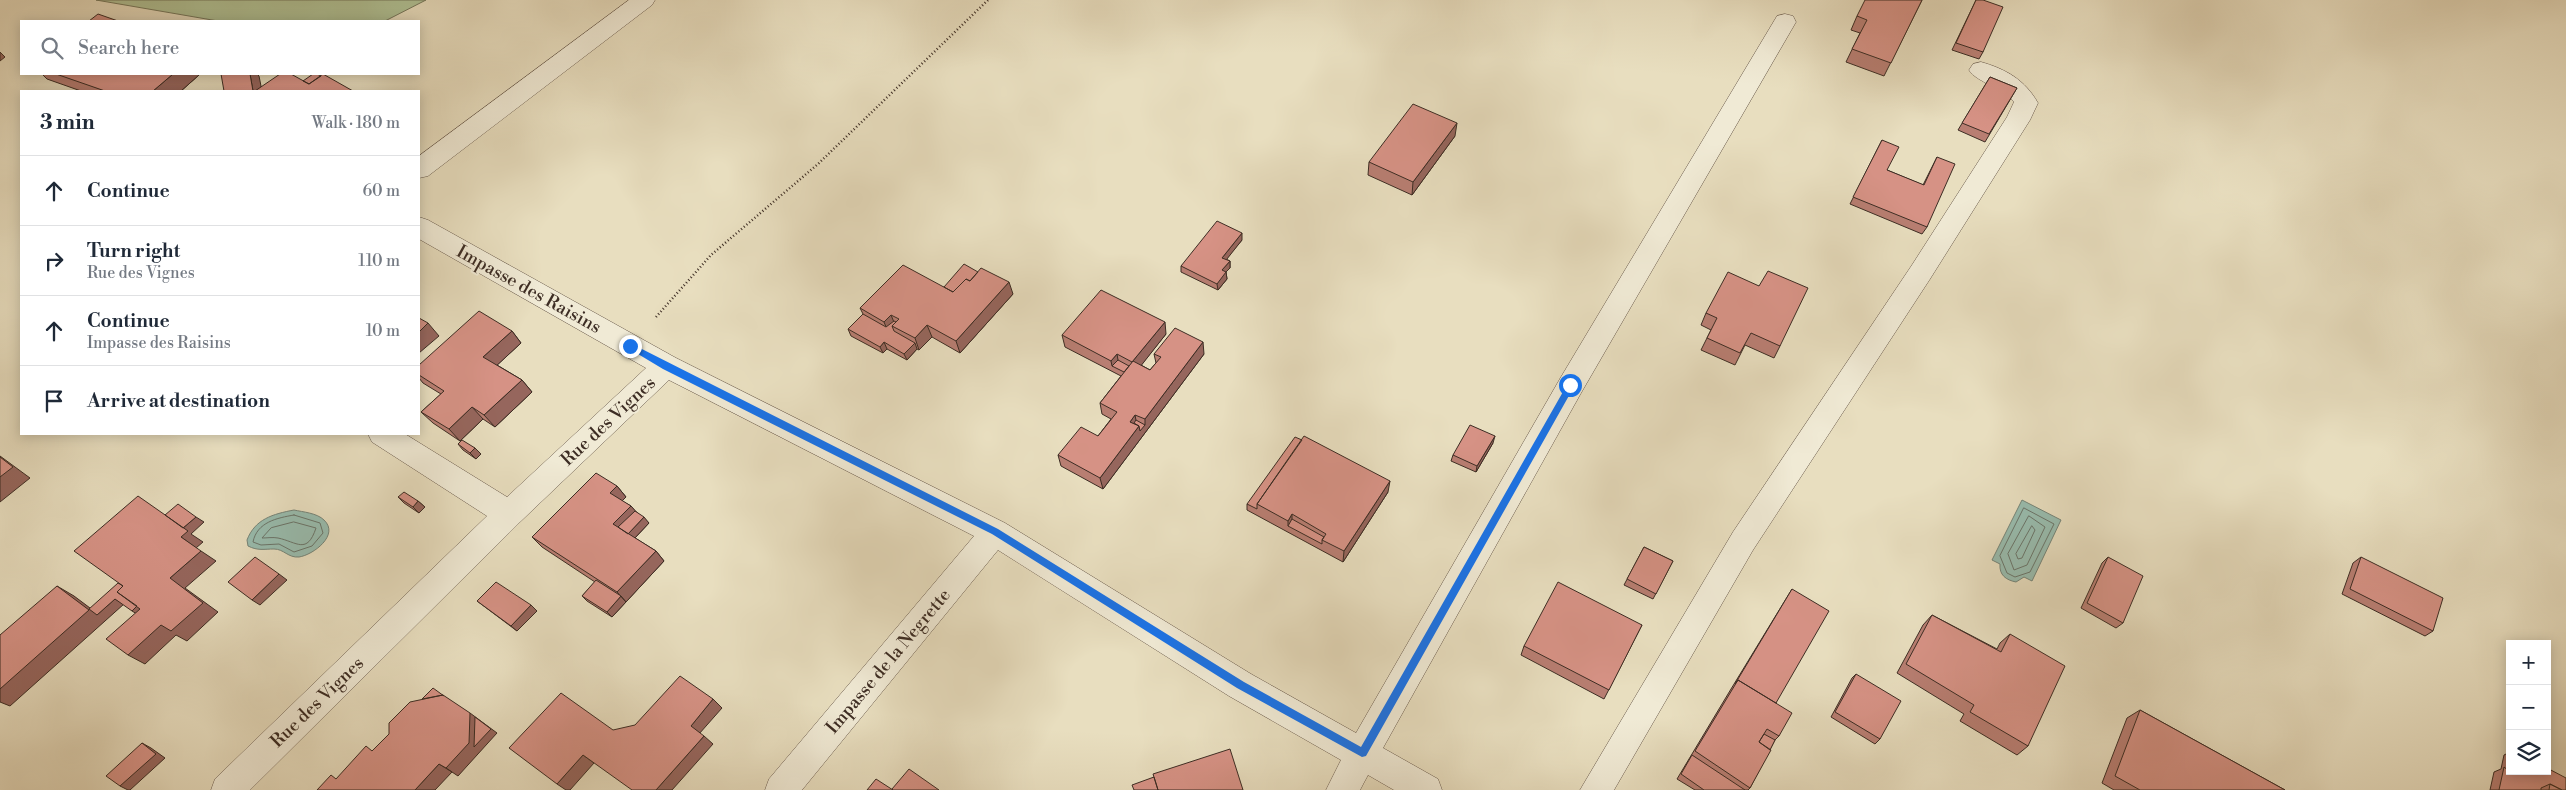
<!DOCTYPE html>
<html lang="en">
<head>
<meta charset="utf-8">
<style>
	body { margin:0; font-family:"Libre Bodoni",serif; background:#f2f2f3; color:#1f2937 }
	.controls { position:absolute; right:15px; bottom:15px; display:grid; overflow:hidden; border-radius:0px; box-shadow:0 2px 12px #0003 }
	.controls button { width:45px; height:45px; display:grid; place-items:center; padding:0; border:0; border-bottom:1px solid #e0e1e3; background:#fff; color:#1f2937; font:25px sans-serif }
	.stop { position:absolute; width:15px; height:15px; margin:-11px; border:4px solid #1a73e8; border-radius:50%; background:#fff }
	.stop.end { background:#1a73e8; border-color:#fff; box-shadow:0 1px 5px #0008 }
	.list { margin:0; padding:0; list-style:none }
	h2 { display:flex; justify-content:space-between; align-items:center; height:65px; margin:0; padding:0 20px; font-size:21px }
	h2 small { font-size:16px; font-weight:400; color:#747a83 }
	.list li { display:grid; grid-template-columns:32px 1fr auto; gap:15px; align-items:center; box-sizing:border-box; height:70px; padding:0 20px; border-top:1px solid #e0e1e3 }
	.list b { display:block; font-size:19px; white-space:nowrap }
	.list p { margin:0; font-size:16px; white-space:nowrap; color:#747a83 }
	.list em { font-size:16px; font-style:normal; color:#747a83 }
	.icon { flex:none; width:28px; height:28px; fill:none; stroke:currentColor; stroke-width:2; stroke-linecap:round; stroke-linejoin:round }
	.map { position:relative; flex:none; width:2566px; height:790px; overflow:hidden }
	.search { position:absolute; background:#fff; box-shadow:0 2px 12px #0003; left:20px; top:20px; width:400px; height:55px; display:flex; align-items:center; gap:12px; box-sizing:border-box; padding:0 18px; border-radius:0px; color:#747a83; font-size:19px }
	.panel { position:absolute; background:#fff; box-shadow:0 2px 12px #0003; left:20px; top:90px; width:400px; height:345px; border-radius:0px }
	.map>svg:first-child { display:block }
</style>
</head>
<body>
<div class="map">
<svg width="2566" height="790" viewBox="0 0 2566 790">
	<rect width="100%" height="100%" fill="#e8debf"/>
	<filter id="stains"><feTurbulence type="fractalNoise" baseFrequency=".004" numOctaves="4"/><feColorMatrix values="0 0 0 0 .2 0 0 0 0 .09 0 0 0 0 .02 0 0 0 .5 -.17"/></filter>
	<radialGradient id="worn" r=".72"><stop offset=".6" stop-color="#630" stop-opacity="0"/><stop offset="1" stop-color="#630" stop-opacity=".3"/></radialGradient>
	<!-- green -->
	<path fill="#b0c296" stroke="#76785d" d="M96,0h330l-41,21h-167z"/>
	<!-- water -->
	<path fill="#98bcae" stroke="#748377" d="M2022,500l39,20 -29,61 -8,-4 -8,5c-10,-2 -17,-7 -16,-18l-8,-4z
		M294,510c9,2 23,3 30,10 16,15 -11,35 -25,37 -11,1 -15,-8 -25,-8 -10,0 -16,2 -26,-3l-1,-6c8,-21 26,-26 47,-30z"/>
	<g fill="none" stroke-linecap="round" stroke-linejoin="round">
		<!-- shore -->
		<path stroke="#6a7469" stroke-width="1" d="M2024,508l30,16 -24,48 -15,5 -8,-4 -7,-17z
			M294,515l26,8 3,10 -11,13 -18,6 -15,-8 -18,1 -8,-3c4,-20 24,-24 41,-27z
			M2029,516l16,11 -18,38 -13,5 -6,-16z
			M294,522l22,6c-9,27 -19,14 -38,10 -5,-1 -11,0 -16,0l9,-10z
			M2032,526l3,4 -13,28 -4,1 -2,-5z"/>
		<!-- minor casing -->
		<g stroke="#68594b" stroke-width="1">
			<path id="minor" d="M629,0h26l-3,5 -224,171 -9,2v-22z
				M1785,14l8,2 3,6 -215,371 -198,355 55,31 4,11h-48l-26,-15 -8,15h-34l15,-30 -112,-64 -231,-146 -196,240h-37l4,-11 205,-243 -305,-156 -150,143 -269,267h-39l4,-11 272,-263 -115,-74 -4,-8h37l102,63 139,-129 -227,-129v-22l9,3 248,138 329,165 246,151 105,59 205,-356 216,-361z
				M1981,62c25,7 44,18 57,41l-8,17 -100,159 -177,271 -139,240h-34l153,-258 179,-267 95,-148 7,-15c-12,-15 -38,-20 -45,-32l4,-6z"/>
		</g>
		<!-- path -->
		<path stroke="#3d2d24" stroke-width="2.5" stroke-dasharray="1 2.5" stroke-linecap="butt" d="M656,317l55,-62 107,-91 170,-164"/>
		<!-- minor -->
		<use href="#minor" fill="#f0ead5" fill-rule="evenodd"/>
	</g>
	<!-- wall -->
	<path fill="#b87e72" stroke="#3d2d24" d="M1922,0l-38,76 -38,-14 14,-29 -9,-3 6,-14z
		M1976,0l7,52 -4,7 -27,-9z
		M42,74h156l1,1 -18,16h-100l-34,-12z
		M1990,77l27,11 -32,54 -27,-12z
		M1455,136l-43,59 -44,-20 1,-13z
		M1882,140l5,30 36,15 14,-28 -10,70 -5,7 -72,-30z
		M1242,240l-16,19 4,2v7l-4,4 1,7 -9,11 -37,-18v-6z
		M1759,286l21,60 -6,12 -29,-13 -10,20 -34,-15 10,-20 -10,-5 5,-12z
		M944,287l69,7 -53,59 -28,-16 -13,13 -2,-1 -10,11 -20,-11 -4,4 -32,-17 -3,-7 15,-15 -3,-6z
		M512,331l9,12 -24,22 25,15 10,12 -37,35 -12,-8 -23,22 -27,-18 -12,-11 20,-18 -18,-11 -4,-5v-13z
		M1166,334l-25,31 9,5 6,-7 -2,-9h50l-101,135 -42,-23 -3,-11 40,-19 13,-17 -9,-5 -2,-11 21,-27 -56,-29 -3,-12z
		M1493,443l-17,29 -25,-11 2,-6z
		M458,444l17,4 6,6 -5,5 -13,-9z
		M617,486l9,11 -4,4 9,5 4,5 14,12 -14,15 21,13 8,10 -52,56 -25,-16 -5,-5 13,-14 -53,-35 -10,-10z
		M1388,492l-45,70 -96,-52v-6z
		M398,497l20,4 7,6 -6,6 -15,-10z
		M1644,547l29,14 -20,38 -29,-14z
		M2108,557l15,66 -7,5 -35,-20 21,-45z
		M2361,557l72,74 -8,5 -83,-42 11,-31z
		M1792,589l-16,114 3,33 -4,4 -25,48 -2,2h-53l-18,-11 54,-90z
		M477,601l60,10 -20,20z
		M1932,615l65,34 3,-6 10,-9 18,112 -11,9 -57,-34 4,-7 -67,-41 26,-48z
		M1642,625l-38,74 -83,-44 3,-9z
		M1856,674l24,65 -5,5 -44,-27 21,-39z
		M2140,710l145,80h-171l-12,-7 25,-65z
		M2510,752v19l56,19h-76l4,-18 7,-3 3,-14z"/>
	<!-- shaded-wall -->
	<path fill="#96665d" stroke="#3d2d24" d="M0,52l5,5 -5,4z
		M173,74h25l1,1 -18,16h-28z
		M250,74h7l2,2 3,15h-9z
		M1457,123l-2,13 -43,59 1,-13z
		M1242,233v7l-19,24 -1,-6z
		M1230,261v7l-4,4 1,7 -9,11 -1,-6 5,-14z
		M1009,282l4,12 -53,59 -4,-12z
		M891,315l5,12 -4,-1 -3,8 -5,-12z
		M1165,322l1,12 -37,47 3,-19z
		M428,323l11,13 -20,17v-21z
		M927,325l5,12 -13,13 -4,-12z
		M512,331l9,12 -28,26 -10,-12z
		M884,342l3,7 -4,4 -3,-6z
		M1203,342l1,12 -101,135 -3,-11 39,-52 6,-1v-6z
		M915,343l2,6 -10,11 -3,-6z
		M1117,354l2,12h-7l-1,-5z
		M522,380l10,12 -37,35 -11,-12z
		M472,407l11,12 -23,22 -11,-12z
		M1135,415l2,11 -7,-4z
		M1495,436l-2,7 -17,29 1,-6z
		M475,448l6,6 -5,5 -6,-6z
		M0,456l30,22 -30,24v-25l6,-8z
		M1390,481l-2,11 -45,70 1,-11z
		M617,486l9,11 -7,7 -9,-11z
		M418,501l7,6 -6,6 -6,-6z
		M631,506l9,10 -17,17 -10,-9z
		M1292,514v11l-4,1v-5z
		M196,517l8,5 -13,12 12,8 -7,6 -15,-11 2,-9z
		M644,517l5,6 -17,18 -5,-6z
		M201,551l15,10 -31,27 33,24 -31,29 -11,-6 -31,29 -17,-9 42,-77z
		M656,551l8,10 -38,41 -9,-10z
		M279,574l8,6 -27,25 -8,-5z
		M57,586l17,10 24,18 17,-15 9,5 -114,102 -10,-4v-13z
		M125,596l22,15 -7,5 -8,-5z
		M621,596l5,6 -14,15 -5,-5z
		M531,605l6,6 -20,20 -6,-5z
		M713,699l9,9 -23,26 -8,-8z
		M470,713l27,20 -39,43 -12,-8z
		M704,736l9,8 -41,46h-16z
		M142,743l9,5 14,10 -35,32h-2l-8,-4z
		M583,755l11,8 -24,27h-4l-9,-6z
		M439,764l13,8 -17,18h-20z"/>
	<!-- building -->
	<path fill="#d69285" stroke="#3d2d24" d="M1865,0h57l-31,63 -39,-14 15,-29 -10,-4z
		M1976,0h7l20,7 -20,45 -27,-9z
		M98,14l20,7h-29z
		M56,74h117l-20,17h-48z
		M221,74h29l3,17h-29z
		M280,74h11l18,10 14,-10 30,17h-98z
		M313,74h4l4,2 -12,8 -6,-3z
		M1990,77l27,11 -28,46 -27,-11z
		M1413,104l44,19 -44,59 -44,-20z
		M1882,140l17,7 -12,23 37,15 13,-28 18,7 -28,63 -74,-30z
		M1217,221l25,12 -20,25 8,3 -8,9 4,2 -9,12 -36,-18z
		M964,264l14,8 -8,9 -4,-2 -13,13 -9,-5z
		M903,265l50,27 13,-13 4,2 11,-13 28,14 -53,59 -29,-16 -12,13 -23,-12 7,-7 -8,-4 -7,7 -24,-14z
		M1768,271l40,17 -28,58 -29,-13 -11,20 -33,-15 10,-20 -11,-5 22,-41 31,14z
		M1101,290l64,32 -33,40 -15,-8 -6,7 -49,-26z
		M479,311l33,20 -29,26 39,23 -38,35 -12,-8 -23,22 -28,-17 23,-21 -25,-16v-10z
		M863,314l23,13 8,-6 2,1 -4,4 2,5 21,12 -11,11 -20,-12 -4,5 -32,-18z
		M419,318l9,5 -9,9z
		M1175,328l28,14 -58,77 -10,-4 -5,7 9,4 -39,52 -42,-23 23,-28 17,9 19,-24 -17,-9 33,-42 17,9 11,-13 -7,-3z
		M1118,360l11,6 -5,6 -12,-6z
		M1136,420l9,5 -5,6 -1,-5 -5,-3z
		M1470,425l25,11 -18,30 -24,-11z
		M1304,436l86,45 -46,70 -22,-11 4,-6 -34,-20 -4,7 -31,-17z
		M1295,437l7,3 -45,64v5l-10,-5z
		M462,440l13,8 -5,5 -12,-9z
		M0,457l13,10 -13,10z
		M596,473l21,13 -7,7 21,13 -18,18 43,27 -39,41 -85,-55z
		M404,492l14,9 -5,6 -15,-10z
		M138,496l50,35 -7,6 20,14 -31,27 33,25 -32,28 -10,-6 -33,30 -22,-16 34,-30 -23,-17 6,-6 -49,-35z
		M178,504l18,13 -13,11 -18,-13z
		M635,511l9,6 -16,17 -10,-7z
		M1292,519l32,18 -2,3v4l-34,-18z
		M1644,547l29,14 -17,33 -29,-15z
		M255,557l24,17 -27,26 -24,-18z
		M2108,557l35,19 -20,47 -36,-20z
		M2361,557l82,41 -10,33 -83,-42z
		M596,580l25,16 -14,16 -25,-16z
		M496,582l35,23 -20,21 -34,-25z
		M1558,582l84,43 -33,65 -85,-44z
		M118,583l5,3 -6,6 20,14 -5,5 -17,-12 -18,16 -8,-6z
		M57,586l32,24 -89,79v-54z
		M1792,589l37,22 -53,92 -38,-23 -3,4z
		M1932,615l69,37 9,-18 55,32 -37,80 -58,-34 4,-7 -68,-41z
		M1856,674l45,27 -21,38 -45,-27z
		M680,676l33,23 -22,27 13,10 -48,54h-24l-49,-35 -26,29 -48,-36 52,-55 52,37 22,-5z
		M1738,680l54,33 -13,23 -12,-7 -8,13 12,8 -21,38 -55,-37z
		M433,688l11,8 -1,-1 -21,4z
		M443,695l27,18 -1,30 -23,25 -7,-4 -24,26h-98l14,-15 5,4 30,-33 6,5 17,-17v-11l21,-21z
		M2140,710l145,80h-145l-25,-14z
		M475,717l16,12 -17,18z
		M1764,734l11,6 -5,10 -11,-8z
		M142,743l14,11 -36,32 -14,-10z
		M1230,749l13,41h-85l-5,-16z
		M1692,755l53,35h-41l-23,-16z
		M2504,767l5,4 1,-2v2h37v-3l19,10v12h-4l-12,-6 -9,4v2h-42z
		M909,769l30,21h-46l-1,-1z
		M1154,777l4,13h-24l-2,-5z
		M876,779l17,11h-26z
		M2550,784l12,6h-13z"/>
	<!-- route -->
	<path fill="#1a73e8" d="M630,343l368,186 246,153 117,65 207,-364 2,-1 5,3 -209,371 -4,1 -125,-69 -245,-154 -329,-165 -35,-21 -2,-2z"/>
	<g text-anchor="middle" stroke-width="4" stroke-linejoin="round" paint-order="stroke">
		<!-- street labels -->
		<g font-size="18" fill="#3d2d24" stroke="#f0ead5">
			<text transform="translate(529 289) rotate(29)" y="6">Impasse des Raisins</text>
			<text transform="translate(608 421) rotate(-43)" y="6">Rue des Vignes</text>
			<text transform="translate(888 661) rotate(-50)" y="6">Impasse de la Negrette</text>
			<text transform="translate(317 702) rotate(-44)" y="6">Rue des Vignes</text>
		</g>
	</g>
	<rect width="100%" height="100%" filter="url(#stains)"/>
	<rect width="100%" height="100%" fill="url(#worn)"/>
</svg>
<div class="controls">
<button>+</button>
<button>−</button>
<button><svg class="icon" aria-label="layers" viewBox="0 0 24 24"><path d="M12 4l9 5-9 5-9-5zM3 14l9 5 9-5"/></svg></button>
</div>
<div class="stop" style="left:1570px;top:385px"></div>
<div class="stop end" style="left:630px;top:346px"></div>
<div class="search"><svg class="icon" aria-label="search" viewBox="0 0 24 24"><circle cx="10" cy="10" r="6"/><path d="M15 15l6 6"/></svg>Search here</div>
<section class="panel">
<h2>3 min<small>Walk · 180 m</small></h2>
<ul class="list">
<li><svg class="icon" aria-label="ahead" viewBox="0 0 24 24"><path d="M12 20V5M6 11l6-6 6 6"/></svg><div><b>Continue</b></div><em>60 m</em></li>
<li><svg class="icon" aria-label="right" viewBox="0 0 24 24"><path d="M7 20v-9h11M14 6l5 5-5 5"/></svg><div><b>Turn right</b><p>Rue des Vignes</p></div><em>110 m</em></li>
<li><svg class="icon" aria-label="ahead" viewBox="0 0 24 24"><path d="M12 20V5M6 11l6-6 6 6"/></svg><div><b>Continue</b><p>Impasse des Raisins</p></div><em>10 m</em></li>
<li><svg class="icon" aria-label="arrive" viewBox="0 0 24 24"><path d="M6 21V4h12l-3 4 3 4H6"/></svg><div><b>Arrive at destination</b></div></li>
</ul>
</section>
</div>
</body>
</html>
